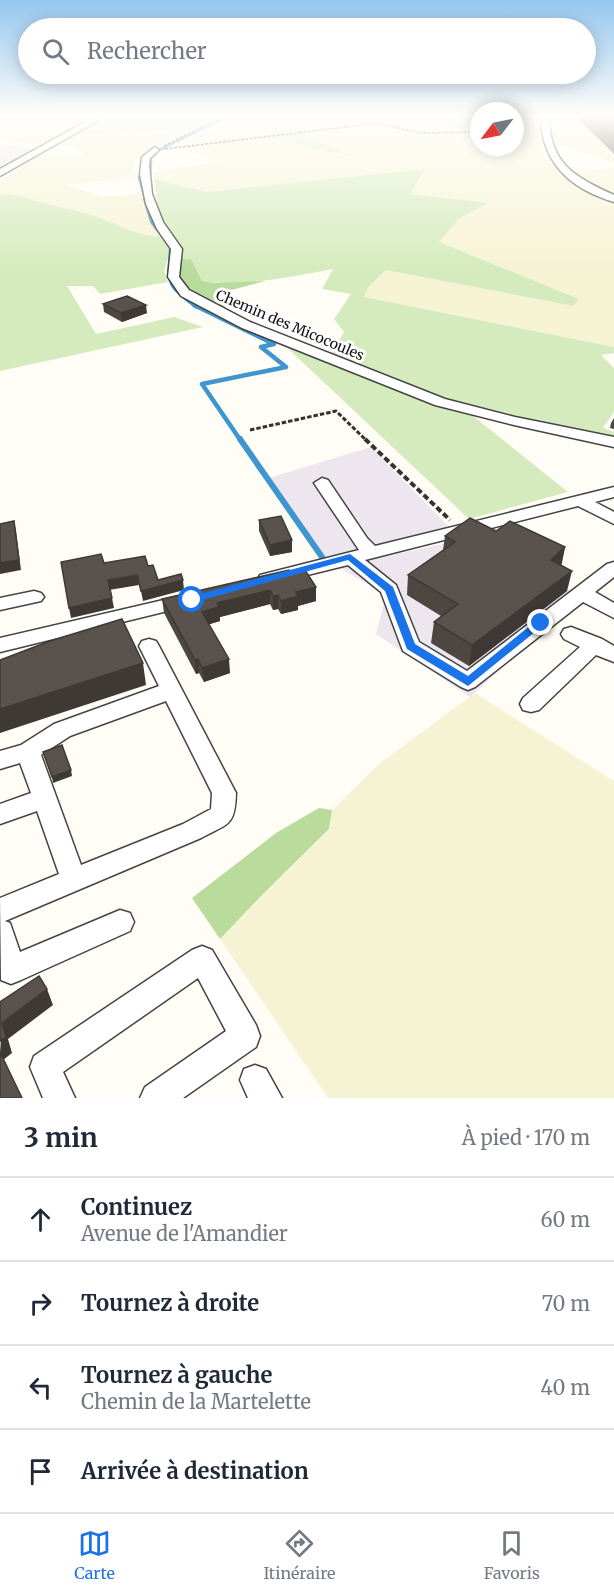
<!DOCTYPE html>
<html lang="fr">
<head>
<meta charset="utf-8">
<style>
	body { margin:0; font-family:Merriweather,serif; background:#f6f6f7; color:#1f2937 }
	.compass { position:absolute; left:470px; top:102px; width:54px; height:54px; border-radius:50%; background:#fff; box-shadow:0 3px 15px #0003; rotate:238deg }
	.stop { position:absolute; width:18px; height:18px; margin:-14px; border:4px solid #1a73e8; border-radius:50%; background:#fff }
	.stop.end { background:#1a73e8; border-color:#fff; box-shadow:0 2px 6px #0008 }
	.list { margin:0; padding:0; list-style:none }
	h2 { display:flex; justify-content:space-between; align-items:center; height:78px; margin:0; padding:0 24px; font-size:26px }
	h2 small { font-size:20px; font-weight:400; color:#747a83 }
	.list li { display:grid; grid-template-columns:39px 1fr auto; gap:18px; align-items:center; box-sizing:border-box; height:84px; padding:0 24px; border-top:2px solid #e0e1e3 }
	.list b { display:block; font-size:22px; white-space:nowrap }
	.list p { margin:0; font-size:20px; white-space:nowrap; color:#747a83 }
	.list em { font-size:20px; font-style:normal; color:#747a83 }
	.icon { flex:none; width:33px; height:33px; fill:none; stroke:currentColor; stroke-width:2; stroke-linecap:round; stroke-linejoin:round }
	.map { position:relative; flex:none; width:614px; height:1098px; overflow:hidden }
	.search { position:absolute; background:#fff; box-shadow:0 3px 15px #0003; left:18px; right:18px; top:18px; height:66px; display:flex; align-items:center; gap:15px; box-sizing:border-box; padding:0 21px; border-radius:33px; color:#747a83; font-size:22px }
	.sheet { height:414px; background:#fff }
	nav { display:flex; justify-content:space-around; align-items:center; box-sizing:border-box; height:84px; border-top:2px solid #e0e1e3; background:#fff; font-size:16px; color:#747a83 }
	nav a { display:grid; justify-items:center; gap:3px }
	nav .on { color:#1a73e8 }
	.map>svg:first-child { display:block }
</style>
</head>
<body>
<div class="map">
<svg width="614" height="1098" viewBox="0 0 614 1098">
	<rect width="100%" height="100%" fill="#fffdf5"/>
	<!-- industrial -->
	<path fill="#eee6ef" d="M0,143l34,7 -34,18z
		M371,447l77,79 -124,33 -55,-81z
		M470,538l111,59 -111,100 -94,-63 10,-39 -48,-28z"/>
	<!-- farmland -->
	<path fill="#f6f3d4" d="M0,116h98l-57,31 -41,-9z
		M235,116h197l30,15h17v16h36v-18l25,-1 4,29 13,12 16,12 41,22v144l-251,-50 5,-9 18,-18 187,36 6,-7 -140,-57 21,-24 28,-14 -79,-10 16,-25 -218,23 -53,-13 -1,-7 68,-11 -38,-11 5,-2 -7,-4z
		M549,116h65v47l-63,-21z
		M199,127l-58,29 -8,7 3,14 -70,8 38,12 38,-4 10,30 13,14h-15l-64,-24 -23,-3 -52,-16 -11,1v-15l29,-17 4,-5 52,-4 -11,-8 -21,1 23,-12z
		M614,168v28l-42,-24z
		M475,693l139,88v317h-286l-108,-159 44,-46 65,-63 3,-20 48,-47z"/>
	<!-- green -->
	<path fill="#d5ebbd" d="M108,116h111l-20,11 -123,8z
		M432,116h26l21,8v7h-17z
		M303,134l48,22 -85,-18z
		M425,169l-15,25 79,9 -29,15 -21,24 140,57 -6,7 -187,-36 -18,18 -4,9 250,50v6l-13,2 13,13v44l-11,16 11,4v7l-133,-28 -151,-55 14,-24 -10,-13 17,-25 -29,-5 11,-20c-39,7 -93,19 -131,12l-11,-22h-12v-14l-19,-25 -6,-41 53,13z
		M11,194c25,7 49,13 73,19 29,7 51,24 81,24l5,15 -6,19 4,11 -68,12 -7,-8h-26l29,48 78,-17 29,10 -203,44v-176z
		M281,342l192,74 95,76 -99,27z"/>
	<!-- forest -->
	<path fill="#b9dc9c" d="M179,259h12l11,22 14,2 49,-2 -45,12 -2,8 8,6 -8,3c-23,-14 -42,-21 -39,-51z
		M319,808l13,2 -3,19 -65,64 -44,46 -28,-41 84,-65z"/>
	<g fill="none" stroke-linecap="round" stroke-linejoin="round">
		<!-- stream-far3 -->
		<path stroke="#3f96cf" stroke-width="3" d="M161,149l67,-33
			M150,176l1,-18 6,-6
			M139,177l7,24"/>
		<!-- stream-far2 -->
		<path stroke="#3f96cf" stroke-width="4" d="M145,199l7,23 19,24c-2,36 -7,38 26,61"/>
		<!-- stream-far1 -->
		<path stroke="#3f96cf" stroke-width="4.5" d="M194,305l80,39 -13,3 25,20 -84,17 39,57"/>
		<!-- stream -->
		<path stroke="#3f96cf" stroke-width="6" d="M240,439l82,118"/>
		<!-- minor casing -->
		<g stroke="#444" stroke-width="3">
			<path id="minor" d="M96,116h10l-106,60v-7z
				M541,116h8c0,48 26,61 65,79v7c-43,-13 -73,-39 -73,-86z
				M155,147l4,3 -9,8 -1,7 3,29 11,28 19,27 -3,28 10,13 61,32 195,77 70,18 99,20v10l-100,-22 -79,-20 -193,-77 -61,-32 -13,-19 3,-28 -14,-20 -11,-25 -6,-30 2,-17z
				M322,478l6,2 39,58 8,8 239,-59v10l-19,5 19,10v12l-36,-18 -213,54 31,25 23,57 48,29 140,-107 7,-2v15l-19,15 19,11v15l-31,-16 -108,85 -7,3 -7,-3 -58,-36 -22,-59 -33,-27 -81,20 -7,-2 -2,-4 2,-4 99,-25 -45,-67z
				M34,591l7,2 3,4 -3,4 -41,9v-12z
				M185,595l7,2 3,4 -3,4 -192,47v-14z
				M571,627l31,12 12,7v16l-18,-7 -57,55 -8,2 -8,-2 -3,-6 3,-6 57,-51 -16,-8 -3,-5 3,-5z
				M149,639l7,2 3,5 77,147c-1,34 -8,30 -35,45l-196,83 5,2 10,29 100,-42 10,3 4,9 -4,9 -109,49 -10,4 -10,-4 -1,-82 59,-24 -22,-63 -37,13v-20l31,-11 -11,-30 -20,6v-18l21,-6 33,-21 105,-38 -20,-40 3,-5zM166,701l46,92 -1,16 -28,15 -102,41 -40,-110 29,-19z
				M202,946l10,4 44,75 4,11 -4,11 -73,51h-43l5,-11 81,-56 -28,-53 -135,94 12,26h-32l-13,-31 4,-11 158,-106z
				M255,1065l11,4 16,29h-34l-8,-18 4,-11z"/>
		</g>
		<!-- path-far2 -->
		<path stroke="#333" stroke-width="1.5" stroke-dasharray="3 1.5" stroke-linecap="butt" d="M515,119l17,-1
			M164,146l59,-30
			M165,149l213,-26 41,10 60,-1"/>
		<!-- path-far1 -->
		<path stroke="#333" stroke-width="3" stroke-dasharray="4.5 2" stroke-linecap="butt" d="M250,430l86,-19 31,30"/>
		<!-- path -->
		<path stroke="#333" stroke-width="4" stroke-dasharray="6 3" stroke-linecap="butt" d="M365,439l85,81"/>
		<!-- minor -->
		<use href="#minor" fill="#fff" fill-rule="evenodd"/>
	</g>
	<!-- wall -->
	<path fill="#4d4742" d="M575,116h39v38z
		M103,304l44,9 -25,9 -18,-10z
		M614,418v11l-4,-1 1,-5z
		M259,520l33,32 -22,4 -11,-25z
		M496,531l69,16 -4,18 6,26 -98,75 -38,-23 3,-21 7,-6 -34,-21 1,-20 35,-25 2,-14z
		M291,573l25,28 -18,5v4l-17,4 -3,-5 -5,1 -3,-6 -50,13v4l-11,3 21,49 -26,9 -5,-9 -3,1 -32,-61 -2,-14z"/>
	<!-- shaded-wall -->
	<path fill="#3f3936" d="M146,305l1,8 -25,9 -1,-9z
		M14,521l2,10 5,39 -21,4v-11z
		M292,540v12l-22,4v-11z
		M565,547l-4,21 -10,-8z
		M572,571l-5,20 -98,75 3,-21z
		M137,575l2,10 -30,5 -1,-10z
		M183,580l1,10 -41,11 -2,-10z
		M316,587v14l-18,5v4l-17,4v-13l15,-9z
		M270,590v14l-50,13v4l-16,5 -2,-14 15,-9z
		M278,595v14l-5,1v-14z
		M112,598l2,10 -43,10 -2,-10z
		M198,659l1,14 -3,1 -1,-14z
		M229,659l1,14 -26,9 -2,-14z
		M143,663l3,22 -146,48v-24z
		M71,770l1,6 -19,7 -1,-6z
		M47,989l6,16 -45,34 4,14 -9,7 -3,-7 2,-30z"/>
	<!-- building -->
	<path fill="#5a524d" stroke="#3f3936" stroke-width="1.5" d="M589,116h25v23z
		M127,296l19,9 -25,8 -18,-9z
		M281,516l11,24 -22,5 -11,-25z
		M470,518l26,13 14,-10 55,26 -14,13 21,11 -100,74 -38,-23 24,-18 -50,-29 47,-33 -10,-6z
		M14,521l5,39 -19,3v-39z
		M101,554l3,9 41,-7 3,10 5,-1 5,15 23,-6 2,6 -42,11 -4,-16 -29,5 4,18 -43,10 -8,-46z
		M289,570l2,3 14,-3 11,17 -20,5 2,4 -17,5 -3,-6 -5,1 -3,-6 -53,13 2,4 -17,5 27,47 -27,9 -4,-9 -3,1 -33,-61z
		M122,619l21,44 -143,46v-49l50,-19z
		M62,745l9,25 -19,7 -9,-25z
		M39,976l8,13 -45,34 4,14 -6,4v-39z
		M0,1052l22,46h-22z"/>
	<!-- sky -->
	<linearGradient id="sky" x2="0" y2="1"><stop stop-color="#95c6ee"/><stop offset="0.43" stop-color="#fffefa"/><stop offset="1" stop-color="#fffefa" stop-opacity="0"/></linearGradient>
	<rect width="614" height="270" fill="url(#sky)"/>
	<!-- route -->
	<path fill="#1a73e8" d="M350,554l43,33 22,57 53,32 69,-56 4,-1 5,4 -78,63 -61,-37 -22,-58 -37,-31 -156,43 -5,-3 1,-3z"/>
	<g text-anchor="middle" stroke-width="6" stroke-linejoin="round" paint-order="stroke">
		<!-- far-street labels -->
		<g font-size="14" fill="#111" stroke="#fff">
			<text transform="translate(290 325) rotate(23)" y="5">Chemin des Micocoules</text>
		</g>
	</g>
</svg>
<svg class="compass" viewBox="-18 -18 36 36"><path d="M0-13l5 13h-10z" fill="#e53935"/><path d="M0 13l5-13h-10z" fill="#747a83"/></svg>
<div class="stop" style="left:192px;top:600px"></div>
<div class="stop end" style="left:541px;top:623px"></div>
<div class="search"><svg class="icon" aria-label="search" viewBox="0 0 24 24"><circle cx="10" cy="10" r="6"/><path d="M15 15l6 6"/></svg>Rechercher</div>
</div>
<section class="sheet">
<h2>3 min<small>À pied · 170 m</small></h2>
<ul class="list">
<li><svg class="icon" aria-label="ahead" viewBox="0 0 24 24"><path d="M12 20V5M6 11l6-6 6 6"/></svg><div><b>Continuez</b><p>Avenue de l'Amandier</p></div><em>60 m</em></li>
<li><svg class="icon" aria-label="right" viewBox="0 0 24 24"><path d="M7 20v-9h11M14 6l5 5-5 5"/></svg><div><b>Tournez à droite</b></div><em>70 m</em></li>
<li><svg class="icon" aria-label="left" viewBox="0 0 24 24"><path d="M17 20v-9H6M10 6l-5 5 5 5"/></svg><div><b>Tournez à gauche</b><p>Chemin de la Martelette</p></div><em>40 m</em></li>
<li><svg class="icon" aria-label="arrive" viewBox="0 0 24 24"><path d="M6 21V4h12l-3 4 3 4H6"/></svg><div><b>Arrivée à destination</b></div></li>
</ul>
</section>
<nav>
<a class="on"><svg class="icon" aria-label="map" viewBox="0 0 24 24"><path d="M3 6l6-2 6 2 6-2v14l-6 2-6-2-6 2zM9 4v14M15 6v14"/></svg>Carte</a>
<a><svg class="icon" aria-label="directions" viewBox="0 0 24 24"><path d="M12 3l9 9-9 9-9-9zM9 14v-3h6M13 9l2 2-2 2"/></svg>Itinéraire</a>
<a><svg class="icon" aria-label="saved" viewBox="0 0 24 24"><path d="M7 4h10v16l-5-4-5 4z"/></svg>Favoris</a>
</nav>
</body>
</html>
